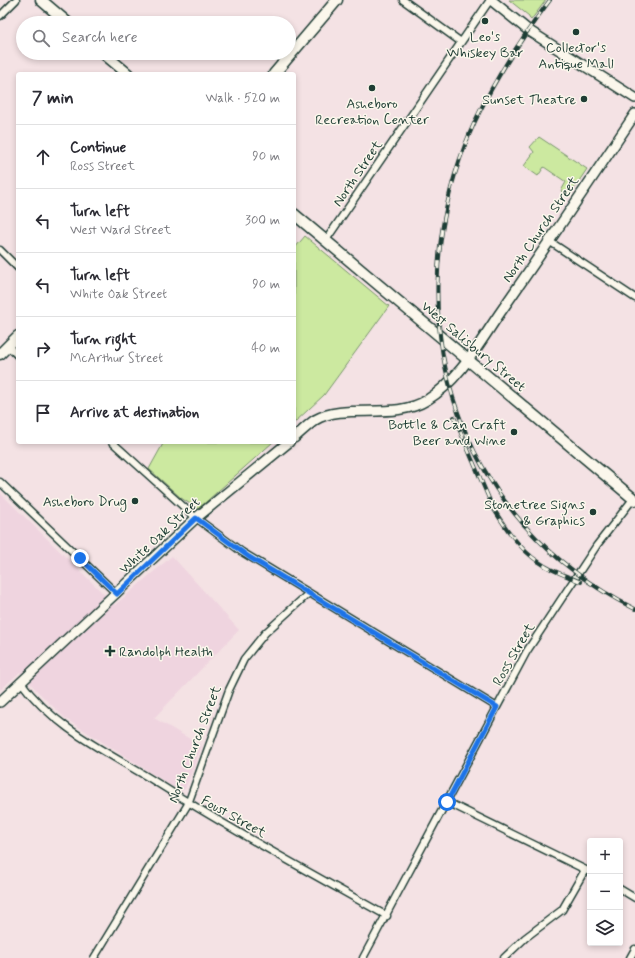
<!DOCTYPE html>
<html lang="en">
<head>
<meta charset="utf-8">
<style>
	body { margin:0; font-family:Mynerve,sans-serif; background:#f2f2f3; color:#2b2b33 }
	.controls { position:absolute; right:12px; bottom:12px; display:grid; overflow:hidden; border-radius:4px; box-shadow:0 2px 6px #0003 }
	.controls button { width:36px; height:36px; display:grid; place-items:center; padding:0; border:0; border-bottom:1px solid #e1e1e2; background:#fff; color:#2b2b33; font:20px sans-serif }
	.stop { position:absolute; width:12px; height:12px; margin:-9px; border:3px solid #1a73e8; border-radius:50%; background:#fff }
	.stop.end { background:#1a73e8; border-color:#fff; box-shadow:0 1px 4px #0008 }
	.list { margin:0; padding:0; list-style:none }
	h2 { display:flex; justify-content:space-between; align-items:center; height:52px; margin:0; padding:0 16px; font-size:17px }
	h2 small { font-size:13px; font-weight:400; color:#7c7c81 }
	.list li { display:grid; grid-template-columns:26px 1fr auto; gap:12px; align-items:center; box-sizing:border-box; height:64px; padding:0 16px; border-top:1px solid #e1e1e2 }
	.list b { display:block; font-size:15px; white-space:nowrap }
	.list p { margin:0; font-size:13px; white-space:nowrap; color:#7c7c81 }
	.list em { font-size:13px; font-style:normal; color:#7c7c81 }
	.icon { flex:none; width:22px; height:22px; fill:none; stroke:currentColor; stroke-width:2; stroke-linecap:round; stroke-linejoin:round }
	.map { position:relative; flex:none; width:635px; height:958px; overflow:hidden }
	.search { position:absolute; background:#fff; box-shadow:0 2px 6px #0003; left:16px; top:16px; width:280px; height:44px; display:flex; align-items:center; gap:10px; box-sizing:border-box; padding:0 14px; border-radius:22px; color:#7c7c81; font-size:15px }
	.panel { position:absolute; background:#fff; box-shadow:0 2px 6px #0003; left:16px; top:72px; width:280px; height:372px; border-radius:4px }
	.map>svg:first-child { display:block }
</style>
</head>
<body>
<div class="map">
<svg width="635" height="958" viewBox="0 0 635 958">
	<rect width="100%" height="100%" fill="#f4e2e4"/>
	<filter id="ink" filterUnits="userSpaceOnUse"><feTurbulence type="fractalNoise" baseFrequency=".025" numOctaves="2"/><feDisplacementMap in="SourceGraphic" scale="8" xChannelSelector="R" yChannelSelector="G"/><feConvolveMatrix kernelMatrix="1 2 1 2 8 2 1 2 1" color-interpolation-filters="sRGB"/></filter>
	<g filter="url(#ink)">
		<!-- built -->
		<path fill="#efd4df" d="M0,493l115,112 57,-49 67,74 -85,88 48,28 -17,43 -5,2 -5,-3 -109,-69 -26,-25 -20,-22 -20,18z"/>
		<!-- green -->
		<path fill="#cce9a0" stroke="#76936a" d="M509,0h37l-15,20 -2,-2v-2z
			M539,137l48,32 -18,27 -8,-5 5,-9 -22,-15 -6,9 -14,-10 10,-14 -4,-5z
			M305,236l84,70 -65,89 -30,28v-174z
			M164,442h109l-75,67 -17,-11 -32,-29z"/>
		<g fill="none" stroke-linecap="round" stroke-linejoin="round">
			<!-- street casing -->
			<g stroke="#1f3d34" stroke-width="9">
				<path id="street" d="M403,0l58,42
					M0,16l16,-16
					M326,240l164,-240
					M549,241l86,57
					M0,250l18,18
					M8,346l10,10
					M112,442l84,76 46,34 255,155
					M0,482l117,112
					M21,682c32,45 84,69 130,97 77,49 156,92 236,137
					M447,802l143,70
					M620,889l15,9
					M94,958l94,-154 41,-114 15,-31 21,-26 44,-40
					M363,958l164,-307 70,-106 36,-46
					M504,958l21,-20 37,-28 23,-40
					M630,958l5,-9"/>
			</g>
			<!-- secondary casing -->
			<g stroke="#1f3d34" stroke-width="12">
				<path id="secondary" d="M491,0l37,30 107,68
					M294,438c7,-6 14,-13 21,-18 30,-18 79,1 112,-20 33,-20 54,-60 75,-90 45,-65 89,-130 133,-196
					M0,702l196,-184 93,-76"/>
			</g>
			<!-- primary casing -->
			<g stroke="#1f3d34" stroke-width="13">
				<path id="primary" d="M41,0l27,23
					M103,53l25,21
					M274,74l63,-74
					M294,214l341,286
					M0,354l18,-18"/>
			</g>
			<!-- street -->
			<use href="#street" stroke="#fbf7ec" stroke-width="6"/>
			<!-- secondary -->
			<use href="#secondary" stroke="#fbf7ec" stroke-width="9"/>
			<!-- primary -->
			<use href="#primary" stroke="#fbf7ec" stroke-width="10"/>
			<!-- rail casing -->
			<g stroke="#1f3d34" stroke-width="4">
				<path id="rail" d="M550,0c-33,44 -65,93 -85,145 -69,181 -7,376 170,464
					M454,417l39,91c12,19 27,42 46,54 12,9 28,14 42,20"/>
			</g>
			<!-- rail -->
			<use href="#rail" stroke="#fbf7ec" stroke-width="2.5" stroke-dasharray="8" stroke-linecap="butt"/>
		</g>
	</g>
	<g fill="none" stroke-linecap="round" stroke-linejoin="round" filter="url(#ink)">
		<!-- route -->
		<path stroke="#1a73e8" stroke-width="5" d="M80,558l37,36 79,-76 53,39 248,150 -50,95"/>
	</g>
	<!-- markers -->
	<g fill="#1f3d34" stroke="#fbf7ec" stroke-width="1.5">
		<circle cx="485" cy="21" r="4"/>
		<circle cx="576" cy="32" r="4"/>
		<circle cx="372" cy="88" r="4"/>
		<circle cx="584" cy="99" r="4"/>
		<circle cx="514" cy="432" r="4"/>
		<circle cx="135" cy="501" r="4"/>
		<circle cx="593" cy="512" r="4"/>
		<path d="M108 645h4v4h4v4h-4v4h-4v-4h-4v-4h4z"/>
	</g>
	<g text-anchor="middle" stroke-width="3" stroke-linejoin="round" paint-order="stroke">
		<!-- poi labels -->
		<g font-size="14" fill="#1f3d34" stroke="#fbf7ec" text-anchor="end">
			<text x="485" y="41" text-anchor="middle">Leo's<tspan x="485" dy="16">Whiskey Bar</tspan></text>
			<text x="576" y="52" text-anchor="middle">Collector's<tspan x="576" dy="16">Antique Mall</tspan></text>
			<text x="576" y="104">Sunset Theatre</text>
			<text x="372" y="108" text-anchor="middle">Asheboro<tspan x="372" dy="16">Recreation Center</tspan></text>
			<text x="506" y="429">Bottle &amp; Can Craft<tspan x="506" dy="16">Beer and Wine</tspan></text>
			<text x="127" y="506">Asheboro Drug</text>
			<text x="585" y="509">Stonetree Signs<tspan x="585" dy="16">&amp; Graphics</tspan></text>
			<text x="119" y="656" text-anchor="start">Randolph Health</text>
		</g>
		<!-- street labels -->
		<g font-size="14" fill="#1f3d34" stroke="#fbf7ec">
			<text transform="translate(357 173) rotate(-56)" y="5">North Street</text>
			<text transform="translate(540 229) rotate(-56)" y="5">North Church Street</text>
			<text transform="translate(474 346) rotate(40)" y="5">West Salisbury Street</text>
			<text transform="translate(159 535) rotate(-43)" y="5">White Oak Street</text>
			<text transform="translate(513 654) rotate(-60)" y="5">Ross Street</text>
			<text transform="translate(194 744) rotate(-69)" y="5">North Church Street</text>
			<text transform="translate(234 816) rotate(29)" y="5">Foust Street</text>
		</g>
	</g>
</svg>
<div class="controls">
<button>+</button>
<button>−</button>
<button><svg class="icon" aria-label="layers" viewBox="0 0 24 24"><path d="M12 4l9 5-9 5-9-5zM3 14l9 5 9-5"/></svg></button>
</div>
<div class="stop" style="left:447px;top:802px"></div>
<div class="stop end" style="left:80px;top:558px"></div>
<div class="search"><svg class="icon" aria-label="search" viewBox="0 0 24 24"><circle cx="10" cy="10" r="6"/><path d="M15 15l6 6"/></svg>Search here</div>
<section class="panel">
<h2>7 min<small>Walk · 520 m</small></h2>
<ul class="list">
<li><svg class="icon" aria-label="ahead" viewBox="0 0 24 24"><path d="M12 20V5M6 11l6-6 6 6"/></svg><div><b>Continue</b><p>Ross Street</p></div><em>90 m</em></li>
<li><svg class="icon" aria-label="left" viewBox="0 0 24 24"><path d="M17 20v-9H6M10 6l-5 5 5 5"/></svg><div><b>Turn left</b><p>West Ward Street</p></div><em>300 m</em></li>
<li><svg class="icon" aria-label="left" viewBox="0 0 24 24"><path d="M17 20v-9H6M10 6l-5 5 5 5"/></svg><div><b>Turn left</b><p>White Oak Street</p></div><em>90 m</em></li>
<li><svg class="icon" aria-label="right" viewBox="0 0 24 24"><path d="M7 20v-9h11M14 6l5 5-5 5"/></svg><div><b>Turn right</b><p>McArthur Street</p></div><em>40 m</em></li>
<li><svg class="icon" aria-label="arrive" viewBox="0 0 24 24"><path d="M6 21V4h12l-3 4 3 4H6"/></svg><div><b>Arrive at destination</b></div></li>
</ul>
</section>
</div>
</body>
</html>
